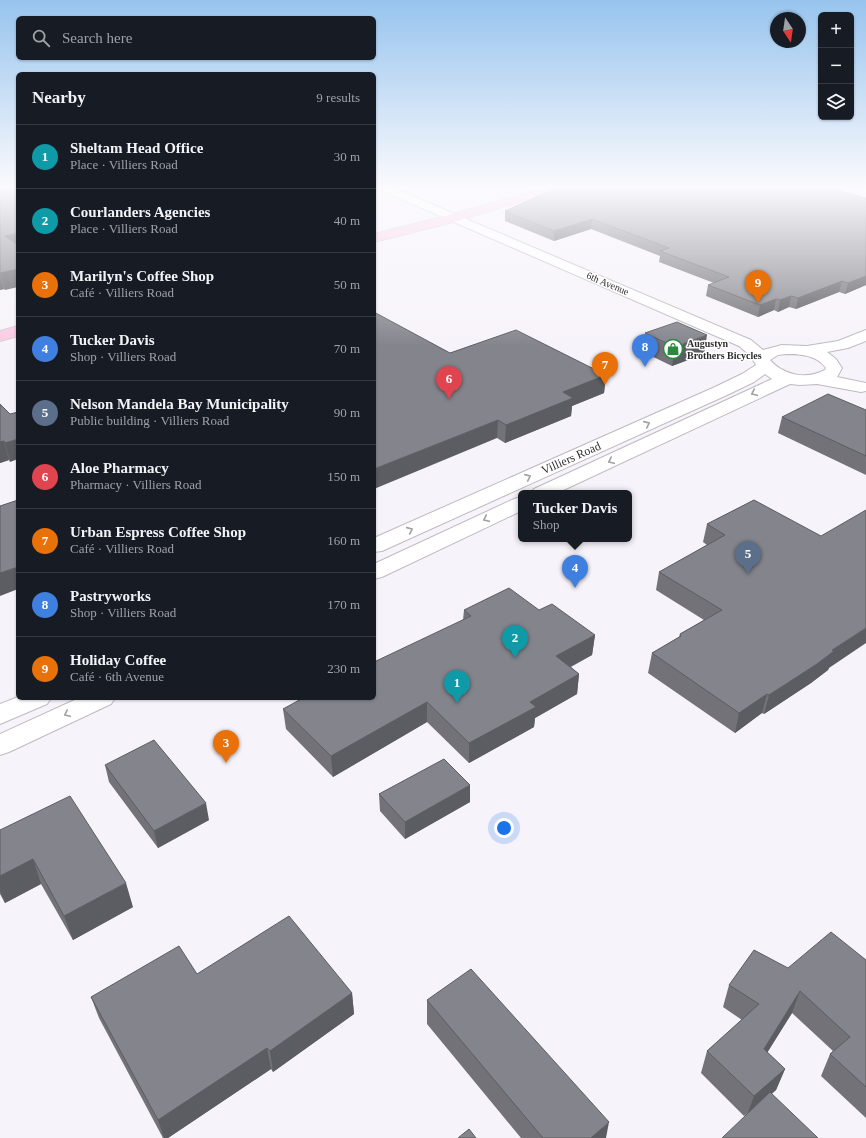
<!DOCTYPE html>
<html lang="en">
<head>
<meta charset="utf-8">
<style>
	body { margin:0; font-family:Georgia,serif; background:#242831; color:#f1f3f6 }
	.controls { position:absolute; right:12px; top:12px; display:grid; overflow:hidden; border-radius:6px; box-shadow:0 1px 3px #0004 }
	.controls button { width:36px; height:36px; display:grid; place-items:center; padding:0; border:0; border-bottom:1px solid #363941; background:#171b24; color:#f1f3f6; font:20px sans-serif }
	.compass { position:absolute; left:770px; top:12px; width:36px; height:36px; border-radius:50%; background:#171b24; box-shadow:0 1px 3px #0004; rotate:167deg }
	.you { position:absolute; left:504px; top:828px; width:14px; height:14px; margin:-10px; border:3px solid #fff; border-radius:50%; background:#1a73e8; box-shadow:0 0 0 6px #1a73e833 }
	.badge { display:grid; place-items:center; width:26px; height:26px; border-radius:50%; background:#b45309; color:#fff; font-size:13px; font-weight:700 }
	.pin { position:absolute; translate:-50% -33px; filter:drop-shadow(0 1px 2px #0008) }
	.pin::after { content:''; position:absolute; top:21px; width:14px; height:12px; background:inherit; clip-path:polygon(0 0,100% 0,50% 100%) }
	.popup { position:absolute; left:518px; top:490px; width:114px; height:52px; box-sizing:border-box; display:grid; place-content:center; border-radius:6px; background:#171b24; filter:drop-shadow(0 1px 3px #0005); font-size:13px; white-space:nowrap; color:#9ea1a6 }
	.popup b { font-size:15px; color:#f1f3f6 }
	.popup::after { content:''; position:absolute; left:50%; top:100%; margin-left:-8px; border:8px solid transparent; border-top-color:#171b24 }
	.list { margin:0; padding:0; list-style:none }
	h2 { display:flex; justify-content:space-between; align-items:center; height:52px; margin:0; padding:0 16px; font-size:17px }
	h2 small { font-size:13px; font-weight:400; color:#9ea1a6 }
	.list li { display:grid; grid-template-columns:26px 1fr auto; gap:12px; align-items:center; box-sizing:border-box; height:64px; padding:0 16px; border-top:1px solid #363941 }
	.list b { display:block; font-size:15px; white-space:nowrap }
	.list p { margin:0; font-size:13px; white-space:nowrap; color:#9ea1a6 }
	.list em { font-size:13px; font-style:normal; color:#9ea1a6 }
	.icon { flex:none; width:22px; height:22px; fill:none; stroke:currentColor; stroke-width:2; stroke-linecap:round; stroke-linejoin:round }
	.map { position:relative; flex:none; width:866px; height:1138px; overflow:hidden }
	.search { position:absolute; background:#171b24; box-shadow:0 1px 3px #0004; left:16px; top:16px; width:360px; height:44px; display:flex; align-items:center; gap:10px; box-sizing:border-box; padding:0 14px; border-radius:6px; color:#9ea1a6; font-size:15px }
	.panel { position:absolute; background:#171b24; box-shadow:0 1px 3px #0004; left:16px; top:72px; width:360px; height:628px; border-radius:6px }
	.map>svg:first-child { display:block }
</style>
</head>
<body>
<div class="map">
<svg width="866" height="1138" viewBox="0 0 866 1138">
	<rect width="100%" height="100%" fill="#f7f3fa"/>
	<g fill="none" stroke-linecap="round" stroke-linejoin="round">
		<!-- minor casing -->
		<g stroke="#bebac0" stroke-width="2">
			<path id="minor" d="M376,187h15l360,153 12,10 19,-5 25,1 31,-5 28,-11v11l-18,7 -21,4 9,7 6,9 -5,9 29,6v8l-5,1 -44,-8 -17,1 -10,-1 -233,109h-26l3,-4 238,-110 -7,-5 -11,8 -27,13 -345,156 -8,1v-14l341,-151 27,-13 14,-9 -3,-5 1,-1 -15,-13 -361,-157zM786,354c14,0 31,1 40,14l-1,2c-19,10 -42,5 -55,-10l8,-5z
				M521,497v14l-139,66 -8,2v-15l140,-65z
				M18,697v1h33l-4,6 -47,20v-20z
				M79,698h36l-4,6 -102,48 -9,3v-21z"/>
		</g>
		<!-- major casing -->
		<g stroke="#d1d1d1" stroke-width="2">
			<path id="major" d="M547,187h17l-2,2 -105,32 -83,21v-8l75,-19z
				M18,326v10l-18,5v-10z"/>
		</g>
		<!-- minor -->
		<use href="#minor" fill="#fff" fill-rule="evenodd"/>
		<!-- major -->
		<use href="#major" fill="#fbcbe6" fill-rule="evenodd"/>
	</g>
	<!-- wall -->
	<path fill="#727278" d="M0,187l5,103 -1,-1 -4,1z
		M866,198v87l-21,9 -6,-2 -43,17 -7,-2 -11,5 -4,-2 -16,7 -52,-21 2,-11 6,-2 -55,-21 1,-6 -69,-27 -37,12 -49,-20v-10z
		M645,333l59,21 -32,12 -29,-14z
		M450,353l156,22 -2,18 -32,13 -1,10 -66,27 -8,-5z
		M0,404l10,58 -1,-2 -9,3z
		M866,410v65l-88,-42 4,-16z
		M754,500l75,168 -1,2 -17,13 -47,31 -2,-1 -27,20 -87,-60 4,-20 27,-16 1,-3 24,-14 -48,-30 3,-18 48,-27 -4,-3 4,-18z
		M464,610l131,25 -3,20 -21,12 8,7 -2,20 -42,24 -1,9 -65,36 -42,-41 -94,55 -47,-48 -3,-20 180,-89z
		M105,765l104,55 -51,28 -49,-66z
		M379,794l91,8 -65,37 -25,-28z
		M0,830l133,77 -60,33 -32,-56 -36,19 -5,-9z
		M866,960v158l-45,-42 9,-22 3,-3 -41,-38 -25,39 18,17 -9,21 -32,26 -43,-43 6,-22 35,-31 -19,-13 6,-22 59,-17z
		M197,974l155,19 2,21 -81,58 -2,-3 -103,69h-5l-64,-120 -8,-21z
		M427,1000l179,138h-85l-94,-114z"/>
	<!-- shaded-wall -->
	<path fill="#5c5d62" d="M592,219l-1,10 -37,12v-10z
		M18,233v17l-13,-14z
		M18,269v18l-13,3 -5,-17z
		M0,275l4,14 -4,1z
		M866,276v9l-21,9 3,-11z
		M842,281l-3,11 -43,17 2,-11z
		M791,296l-2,11 -11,5 2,-12z
		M776,299l-2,11 -16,7 2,-12z
		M707,335l-3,19 -32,12 3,-19z
		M606,375l-2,18 -32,13 -1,10 -66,27 1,-18 57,-33z
		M498,420l-1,18 -123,51v-20z
		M18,439v20l-8,3 -5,-19z
		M4,441l5,19 -9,3v-21z
		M18,567v22l-18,7v-23z
		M866,628v15l-37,25 -1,2 -17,13 -47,31 5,-19 63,-45z
		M595,635l-3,20 -38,20 2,-19z
		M579,674l-2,20 -42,24 -1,9 -65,36v-20l61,-41z
		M767,694l-5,19 -27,20 4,-20z
		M427,702v20l-94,55 -2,-21z
		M470,785v17l-65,37v-17z
		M206,803l3,17 -51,28 -4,-17z
		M33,859l8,25 -36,19 -5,-12v-15z
		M126,883l7,24 -60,33 -9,-24z
		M800,991l-8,22 -36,58 8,-22z
		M352,993l2,21 -81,58 -3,-21z
		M267,1048l4,21 -103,69h-4l-6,-18z
		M785,1069l-9,21 -30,28 8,-22z
		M609,1122l-3,16h-15z"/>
	<!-- building -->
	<path fill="#84858c" stroke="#5c5d62" d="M0,187h18v46l-13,3 13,9v24l-18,4z
		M559,187h266l41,11v78l-18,7 -6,-2 -44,17 -7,-2 -11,4 -4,-1 -16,6 -52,-20 21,-8 -69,-26 9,-3 -77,-29 -38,12 -49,-20z
		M374,312l76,41 66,-23 90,45 -43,17 10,6 -67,27 -8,-5 -124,49z
		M677,322l30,13 -32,12 -30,-14z
		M828,394l38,16v46l-84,-39z
		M0,404l10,10 8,-2v27l-13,4 -1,-2 -4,1z
		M18,500v67l-18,6v-67z
		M754,500l67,36 45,-26v118l-34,22 2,1 -17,13 -48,31 -2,-1 -28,19 -87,-60 29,-17 -1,-2 42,-24 -63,-38 66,-37 -18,-11z
		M509,588l30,22 13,-6 43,31 -39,21 23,18 -49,28 6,5 -67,36 -42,-41 -96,54 -48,-47 20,-11h71v-36l97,-46 -7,-6z
		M154,740l52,63 -52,28 -49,-66z
		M444,759l26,26 -65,37 -26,-28z
		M70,796l56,87 -62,33 -31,-57 -33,17v-46z
		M289,916l63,77 -82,58 -3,-3 -109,72 -67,-123 88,-51 18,28z
		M831,932l35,28v127l-36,-33 20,-17 -50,-46 -36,58 21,20 -31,27 -47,-45 52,-47 -30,-19 25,-35 34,18z
		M471,969l138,153 -18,16h-48l-116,-138z
		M770,1092l48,46h-96z
		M469,1129l7,9h-18z"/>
	<!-- one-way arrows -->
	<defs><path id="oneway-chevron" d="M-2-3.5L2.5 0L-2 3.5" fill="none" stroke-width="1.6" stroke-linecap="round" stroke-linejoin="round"/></defs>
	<g stroke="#a1a0a1">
		<use href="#oneway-chevron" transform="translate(754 393) rotate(155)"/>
		<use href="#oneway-chevron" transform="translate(647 424) rotate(-24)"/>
		<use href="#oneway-chevron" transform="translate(611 461) rotate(155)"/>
		<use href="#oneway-chevron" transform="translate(528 477) rotate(-24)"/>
		<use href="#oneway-chevron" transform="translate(486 519) rotate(155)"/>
		<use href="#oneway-chevron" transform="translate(410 530) rotate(-24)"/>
		<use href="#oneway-chevron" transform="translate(67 714) rotate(155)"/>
	</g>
	<!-- sky -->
	<linearGradient id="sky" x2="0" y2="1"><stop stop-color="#97c4ee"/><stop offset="0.54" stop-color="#fbfafd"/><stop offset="1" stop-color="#fbfafd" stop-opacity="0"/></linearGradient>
	<rect width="866" height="346" fill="url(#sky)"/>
	<!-- icons -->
	<defs>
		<g id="shop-ring" transform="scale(1)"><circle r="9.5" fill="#fff" stroke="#278a3e" stroke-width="1.5"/><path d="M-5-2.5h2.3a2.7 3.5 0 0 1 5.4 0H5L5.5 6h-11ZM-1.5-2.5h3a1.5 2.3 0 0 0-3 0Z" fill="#278a3e"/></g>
	</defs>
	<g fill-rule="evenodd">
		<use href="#shop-ring" x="673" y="349"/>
	</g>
	<g text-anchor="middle" stroke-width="3" stroke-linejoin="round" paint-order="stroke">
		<!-- far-street labels -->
		<g font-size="10" fill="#2e2c2f" stroke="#fff">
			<text transform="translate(608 283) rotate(23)" y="4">6th Avenue</text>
		</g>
		<!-- far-poi labels -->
		<g font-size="10" font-weight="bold" fill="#2e2c2f" stroke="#fff" text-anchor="start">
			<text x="687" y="347">Augustyn<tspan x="687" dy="12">Brothers Bicycles</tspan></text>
		</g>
		<!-- street labels -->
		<g font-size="12" fill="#2e2c2f" stroke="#fff">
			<text transform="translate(571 458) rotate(-24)" y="4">Villiers Road</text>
		</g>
	</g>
</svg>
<div class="controls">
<button>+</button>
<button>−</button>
<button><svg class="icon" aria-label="layers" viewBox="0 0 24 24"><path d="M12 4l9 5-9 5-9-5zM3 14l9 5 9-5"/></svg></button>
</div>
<svg class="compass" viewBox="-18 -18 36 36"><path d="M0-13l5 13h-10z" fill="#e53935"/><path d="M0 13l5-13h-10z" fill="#9ea1a6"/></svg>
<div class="you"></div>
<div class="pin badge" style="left:457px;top:703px;background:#0f9aa8">1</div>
<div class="pin badge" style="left:515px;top:658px;background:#0f9aa8">2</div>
<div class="pin badge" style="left:226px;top:763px;background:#e8710a">3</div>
<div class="pin badge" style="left:575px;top:588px;background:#3f7fe0">4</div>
<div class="popup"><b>Tucker Davis</b>Shop</div>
<div class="pin badge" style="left:748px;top:574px;background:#5c6f8a">5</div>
<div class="pin badge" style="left:449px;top:399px;background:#e0444e">6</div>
<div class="pin badge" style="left:605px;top:385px;background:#e8710a">7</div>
<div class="pin badge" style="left:645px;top:367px;background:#3f7fe0">8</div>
<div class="pin badge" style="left:758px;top:303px;background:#e8710a">9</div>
<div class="search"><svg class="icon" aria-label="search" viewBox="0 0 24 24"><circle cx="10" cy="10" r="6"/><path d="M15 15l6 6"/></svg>Search here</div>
<section class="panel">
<h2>Nearby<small>9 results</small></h2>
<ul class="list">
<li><span class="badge" style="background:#0f9aa8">1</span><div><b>Sheltam Head Office</b><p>Place · Villiers Road</p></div><em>30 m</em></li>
<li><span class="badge" style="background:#0f9aa8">2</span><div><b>Courlanders Agencies</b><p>Place · Villiers Road</p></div><em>40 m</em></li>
<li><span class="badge" style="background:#e8710a">3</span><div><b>Marilyn's Coffee Shop</b><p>Café · Villiers Road</p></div><em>50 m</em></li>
<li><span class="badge" style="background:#3f7fe0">4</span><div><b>Tucker Davis</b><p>Shop · Villiers Road</p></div><em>70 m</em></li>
<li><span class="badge" style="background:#5c6f8a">5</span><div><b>Nelson Mandela Bay Municipality</b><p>Public building · Villiers Road</p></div><em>90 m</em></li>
<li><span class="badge" style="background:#e0444e">6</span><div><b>Aloe Pharmacy</b><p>Pharmacy · Villiers Road</p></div><em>150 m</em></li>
<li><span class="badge" style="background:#e8710a">7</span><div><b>Urban Espress Coffee Shop</b><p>Café · Villiers Road</p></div><em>160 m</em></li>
<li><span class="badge" style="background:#3f7fe0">8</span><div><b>Pastryworks</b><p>Shop · Villiers Road</p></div><em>170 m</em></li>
<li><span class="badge" style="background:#e8710a">9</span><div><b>Holiday Coffee</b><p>Café · 6th Avenue</p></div><em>230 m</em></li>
</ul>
</section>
</div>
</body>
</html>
